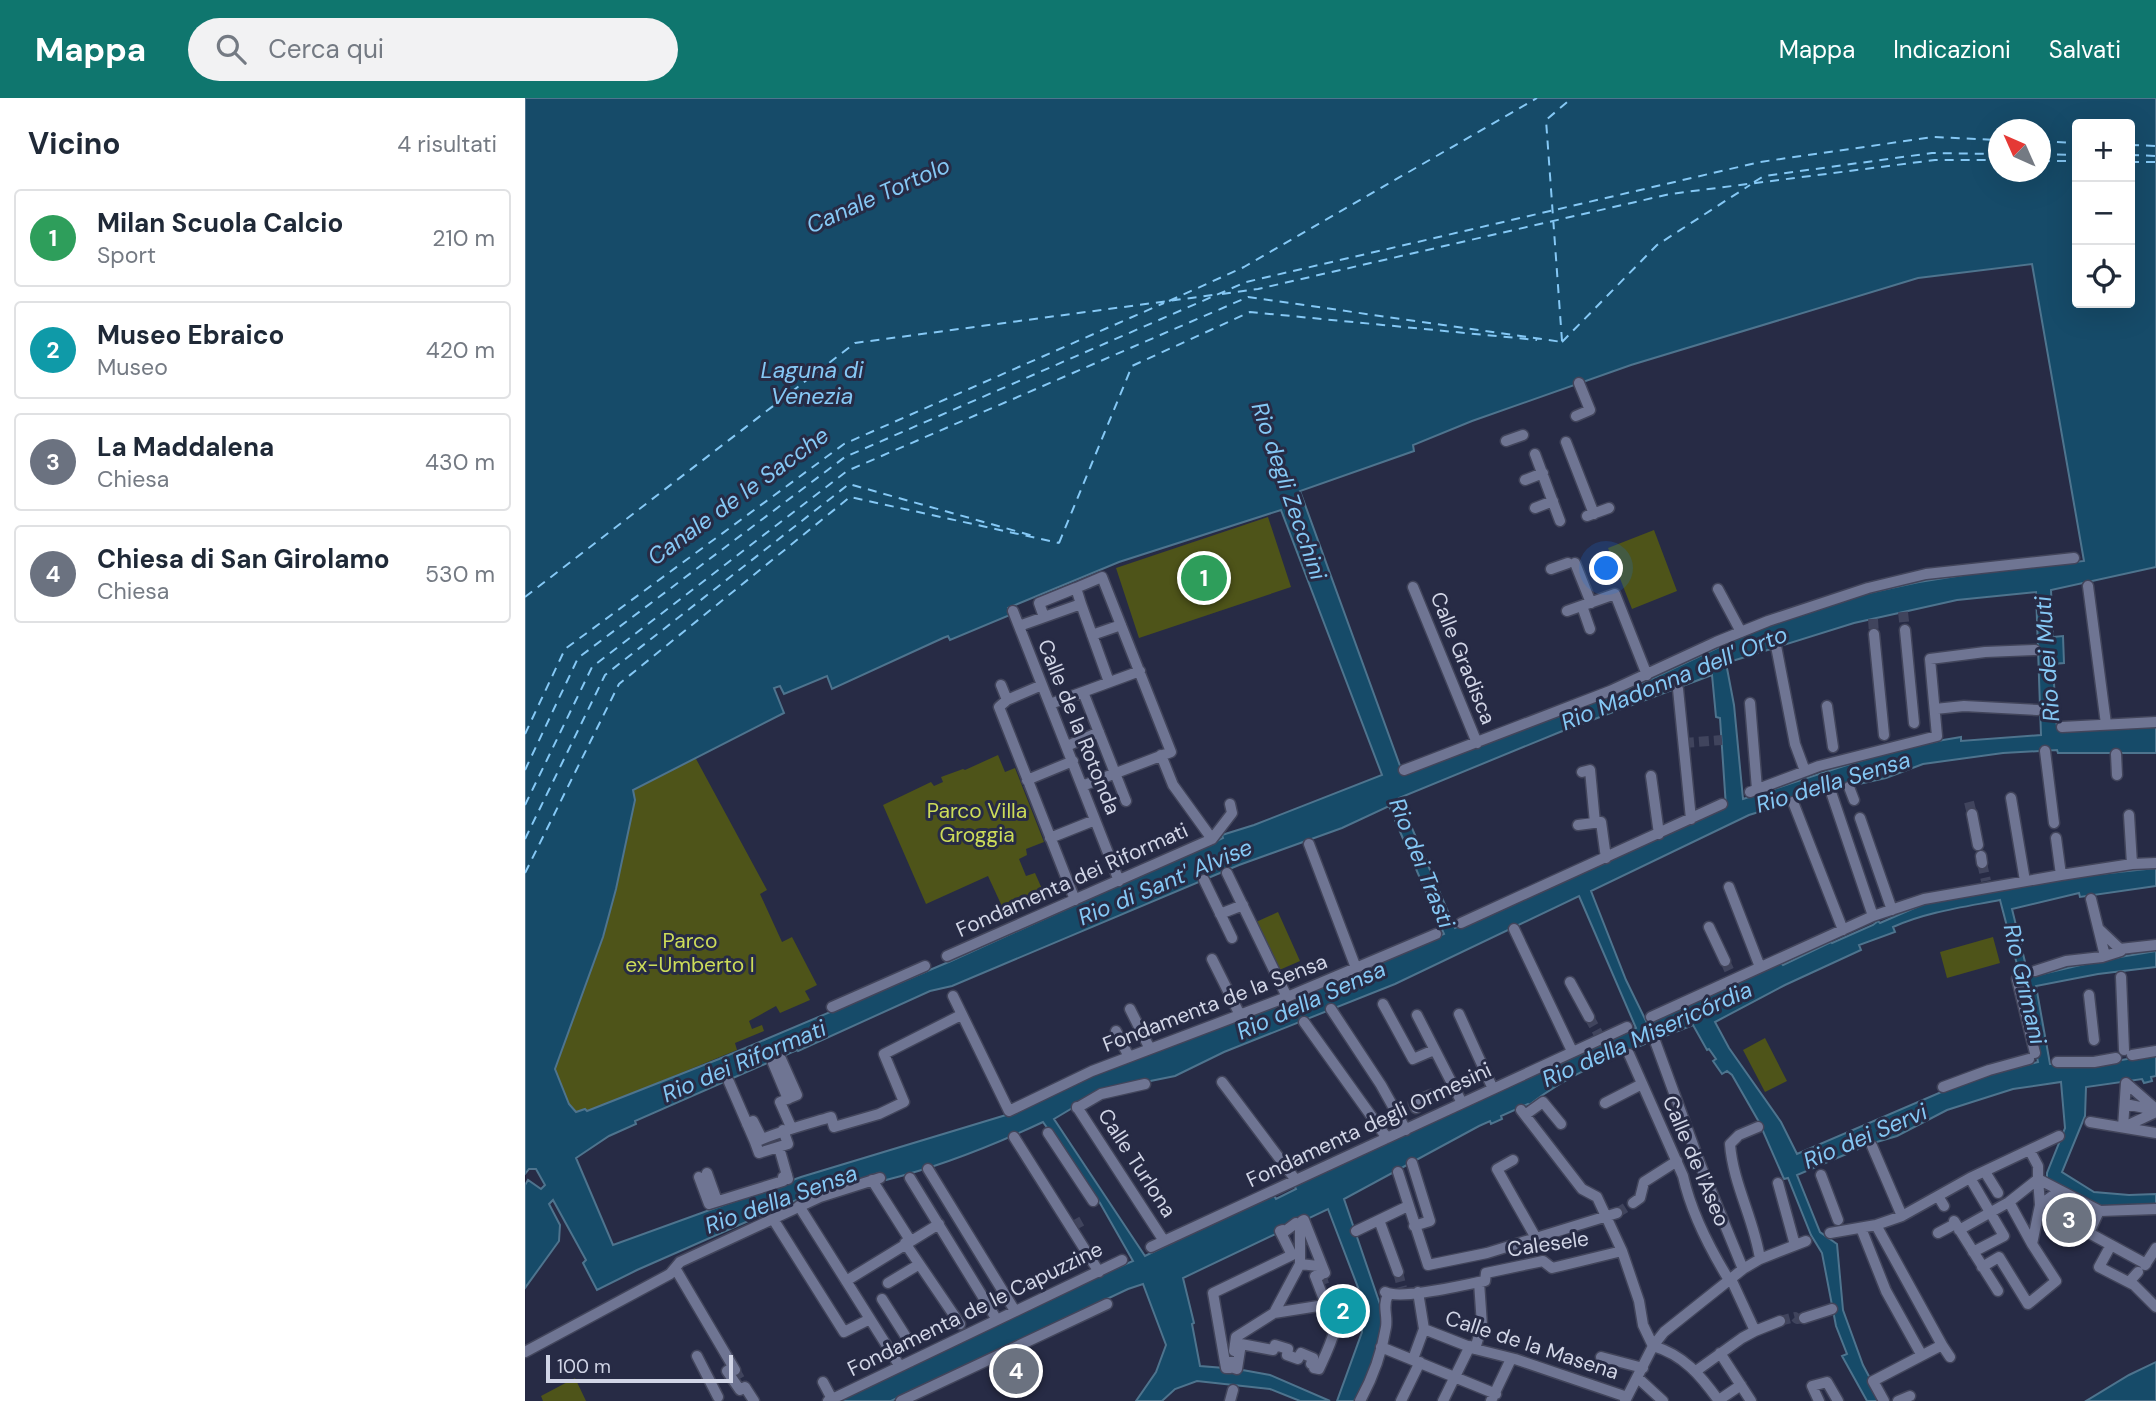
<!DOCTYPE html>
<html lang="it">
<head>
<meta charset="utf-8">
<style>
	body { margin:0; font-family:"DM Sans",sans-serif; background:#f2f2f3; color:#1f2937 }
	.controls { position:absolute; right:21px; top:21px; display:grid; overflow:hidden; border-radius:7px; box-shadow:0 7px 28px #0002 }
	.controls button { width:63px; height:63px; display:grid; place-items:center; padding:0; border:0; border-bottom:2px solid #e0e1e3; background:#fff; color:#1f2937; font:35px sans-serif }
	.compass { position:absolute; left:1463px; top:21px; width:63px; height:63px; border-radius:50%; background:#fff; box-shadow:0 7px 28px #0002; rotate:315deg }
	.scale { position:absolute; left:21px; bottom:18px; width:187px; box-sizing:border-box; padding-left:7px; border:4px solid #d1d5e6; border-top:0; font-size:19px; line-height:24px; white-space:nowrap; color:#d1d5e6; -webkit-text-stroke:5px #272b45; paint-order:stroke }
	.you { position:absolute; left:1082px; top:471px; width:24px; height:24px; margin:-18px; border:5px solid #fff; border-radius:50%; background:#1a73e8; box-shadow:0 0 0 10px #1a73e833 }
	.badge { display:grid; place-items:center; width:46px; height:46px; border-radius:50%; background:#0f766e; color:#fff; font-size:23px; font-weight:700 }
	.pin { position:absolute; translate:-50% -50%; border:4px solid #fff; box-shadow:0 2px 7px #0006 }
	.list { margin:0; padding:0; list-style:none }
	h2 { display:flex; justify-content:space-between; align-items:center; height:91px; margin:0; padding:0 28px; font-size:30px }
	h2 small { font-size:23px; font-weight:400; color:#747a83 }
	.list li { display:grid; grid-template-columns:46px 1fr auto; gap:21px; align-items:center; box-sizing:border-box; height:98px; margin:0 14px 14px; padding:0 14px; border:2px solid #e0e1e3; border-radius:7px }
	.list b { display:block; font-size:26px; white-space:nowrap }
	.list p { margin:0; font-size:23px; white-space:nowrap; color:#747a83 }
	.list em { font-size:23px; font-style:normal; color:#747a83 }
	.icon { flex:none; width:38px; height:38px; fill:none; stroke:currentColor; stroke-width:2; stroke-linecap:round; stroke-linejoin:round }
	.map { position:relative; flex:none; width:1631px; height:1303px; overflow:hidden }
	header { display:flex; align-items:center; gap:42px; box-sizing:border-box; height:98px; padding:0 35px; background:#0f766e; color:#fff }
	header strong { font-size:33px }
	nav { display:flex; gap:38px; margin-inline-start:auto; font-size:24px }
	.search { width:490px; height:63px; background:#f2f2f3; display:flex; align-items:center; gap:18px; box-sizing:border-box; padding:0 24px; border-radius:38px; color:#747a83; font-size:26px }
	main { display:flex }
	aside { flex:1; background:#fff }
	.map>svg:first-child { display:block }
</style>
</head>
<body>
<header>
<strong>Mappa</strong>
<div class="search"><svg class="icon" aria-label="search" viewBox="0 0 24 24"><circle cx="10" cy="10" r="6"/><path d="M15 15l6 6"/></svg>Cerca qui</div>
<nav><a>Mappa</a><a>Indicazioni</a><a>Salvati</a></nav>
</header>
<main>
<aside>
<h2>Vicino<small>4 risultati</small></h2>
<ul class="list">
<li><span class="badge" style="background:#2e9e5b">1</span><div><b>Milan Scuola Calcio</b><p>Sport</p></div><em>210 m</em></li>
<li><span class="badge" style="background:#0f9aa8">2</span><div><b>Museo Ebraico</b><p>Museo</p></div><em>420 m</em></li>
<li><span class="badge" style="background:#6b7280">3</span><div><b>La Maddalena</b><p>Chiesa</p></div><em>430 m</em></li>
<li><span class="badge" style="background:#6b7280">4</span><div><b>Chiesa di San Girolamo</b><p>Chiesa</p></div><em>530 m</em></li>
</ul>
</aside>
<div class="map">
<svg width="1631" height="1303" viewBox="0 0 1631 1303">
	<rect width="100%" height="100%" fill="#272b45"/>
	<!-- green -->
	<path fill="#4e5419" d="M743,419l23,70 -152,51 -23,-70z
		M1129,432l23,61 -45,18 -24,-61z
		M473,657l7,17 10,-4 29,74 -18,7 1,6 -8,4 7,17 9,-3 11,25 -40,17 -18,-39 -62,28 -43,-99 48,-23 3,4 9,-4 -2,-5 22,-8 2,1z
		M170,659l72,133 -7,4 22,48 10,-5 25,48 -12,6 5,9 -30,13 -4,-7 -27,15 3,8 10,-4 2,6 -29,12 2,7 -151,62 -10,1 -7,-9 -14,-35 48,-132 13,-48 19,-88 -2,-11z
		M753,814l22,49 -23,10 -21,-49z
		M1468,839l7,26 -53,15 -7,-26z
		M1240,940l22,43 -22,11 -22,-42z
		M50,1280l11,23h-43l-2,-5z"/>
	<!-- water -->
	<path fill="#164b69" stroke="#4e748e" stroke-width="2" fill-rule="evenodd" d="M0,0h1631v469l-105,23 2,47 10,-1 1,27 -11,1 3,57 2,9 98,-6v29h-98l-1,-3 -54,3 -80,11 -37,14 -59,13 -78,24 -158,76 35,89 21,43 134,-60 2,2 48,-23 1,1 41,-18 5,-4 2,2 48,-21 153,-26 75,-8v18l-76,11 -1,-4 -67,16 14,57 8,10 68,-16 54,-9v16l-58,7 -62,12 14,78 43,1 63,-11v22l-5,1 1,4 -8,2 -2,-4 -56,8 -1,29 -23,56 32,20 35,3 27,-1v11l-33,3 -27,-2 -49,-27v-6l18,-45 -4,-46 -48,7 -66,21 -50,26 -27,8 -73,31 23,57 17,12 6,66 20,55 19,36h-15l-25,-45 5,-2 -11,-28 -14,-73 -11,-18 -23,-57 -4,1 -25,-57 -27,-47 -5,-4 -5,3 -9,-13 3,-2 -7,-10 -2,1 -14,-25c-57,23 -114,41 -164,80l-1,-1 -27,12 1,3 -11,5 -1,-3 -11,5 -135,73 40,117 -7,34 -15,40 -8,11h-17l25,-69v-34l-34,-89 -145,69 11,45 -2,1 8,42 37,3 33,6 60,26h-30l-30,-12 -73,-8 -22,8 -13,12h-26l20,-29 10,-27 -23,-61 -15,5 -237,112h-54l254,-122 42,-18 -33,-58 -57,-81c-49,23 -105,45 -157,58l-7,-7 -85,28 -157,69 -40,20 -14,-27 3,-3 -33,-60 -4,4 11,21 -1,16 -34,47v-103l3,-5 13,9 4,-4 -9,-16h-7l-4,5zM1552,26h53v179h-53zM1474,32h42v42h-42zM1507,166l52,297 -115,13 -50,8 -65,14 -88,29 -115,54 -84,34 -164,61 -103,-283 114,-40 -1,-6 59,-24 159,-56 287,-87zM756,412l101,265 -128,50 -32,10 1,3 -13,6 -259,117 -232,98 -132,52 -2,-2 -9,3 -7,-8 -14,-35 48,-132 13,-48 19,-89 -2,-10 151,-77 -10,-25 6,-2 4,8 43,-18 5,13 111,-51 5,-2 2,4 60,-25 -2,-7 111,-46zM1511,494l5,143 -80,6v-4c-75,11 -147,40 -218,62l-9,-94 -8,-42 128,-40 103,-23zM1187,577l4,42 4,1 6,89 -271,121 -56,-130 161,-66zM864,708l55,128 -343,138 -95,43 -205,62 -188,68 -37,-87 33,-22 27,-12 -1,-3 162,-71 1,1 132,-60 22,-5 287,-121 103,-37zM1054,798l57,132 -342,157 2,4 -20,10 -3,-5 -128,62 -91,-137 47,-28 74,-15 49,-24 171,-68zM1475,802l19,72 19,90 -64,16 -177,76 -16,-32 -52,-74 -14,-26 70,-37 76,-35 -2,-5 36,-13 -2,-5c33,-15 71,-20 107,-27z
		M1631,1264v39h-70l43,-26z"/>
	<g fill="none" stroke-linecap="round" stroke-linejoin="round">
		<!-- ferry -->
		<path stroke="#85c8f5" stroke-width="2" stroke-dasharray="9 7" stroke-linecap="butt" d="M1516,43l36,2
			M1605,47l26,1
			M1516,56l36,1
			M1605,57l26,1
			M1516,63h36
			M1605,64h26
			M1229,84l10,-6 168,-23 67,1
			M697,196l36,-5 412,-95 265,-34h64
			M644,203l75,-34 293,-169
			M1037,243l-16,-221 26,-22
			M1037,244l95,-97 93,-60
			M534,445l73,-177 118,-54 287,28
			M0,499l330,-254 358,-48
			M0,636l40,-85 279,-205 320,-141
			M0,672l53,-112 267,-201 401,-175 514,-120 173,-25 66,3
			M0,707l67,-138 255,-196 401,-174 314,45
			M0,741l80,-164 244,-191 188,53
			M0,775l94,-189 231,-187 209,46"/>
		<!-- pedestrian-tunnel -->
		<path stroke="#40445d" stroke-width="10" stroke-dasharray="10 5" stroke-linecap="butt" d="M1378,514l2,18
			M1348,521l1,15
			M1159,645l38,-3
			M1444,704l3,12
			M1457,765l4,18
			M1200,863l5,11
			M1064,919l10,18
			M1092,1115l16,-10
			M548,1128l9,-5
			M873,1174l4,16
			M796,1177l10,29 30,-11
			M1255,1223l15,-4 2,2 7,-1
			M383,1242l7,13
			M210,1272l8,14"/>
		<!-- pedestrian casing -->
		<g stroke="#42455b" stroke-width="13">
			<path id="pedestrian" d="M1051,318l14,-6 -11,-27
				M981,343l17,-6
				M1041,344l28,72
				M1010,356l25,67
				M1000,382l18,-7
				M1010,410l18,-7
				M1062,418l22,-8
				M1050,465l16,40
				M1026,471l17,-6
				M1563,488l18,138
				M888,489l64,156
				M1193,491l23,43
				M556,506l28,78
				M1057,508l8,23
				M488,513l106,270
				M1042,513l48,-17 32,81
				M519,519l-5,-14 37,-15
				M494,528l62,-22 -5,-16 26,-11 69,175 -89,34
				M1380,532l9,93
				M1349,536l10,101
				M567,537l29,-10
				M1251,548l19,98 10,27
				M476,587l6,15 -8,7 76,193
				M1153,591l13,130
				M558,594l43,109
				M482,602l35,-15
				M1225,605l7,86
				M525,606l90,-33
				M1302,608l6,41
				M1410,611l29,-3 73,4
				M1537,629l94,-5
				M542,648l32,-14
				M1520,653l9,72
				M1591,656l1,21
				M636,657l12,30 39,54
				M879,672l206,-79 106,-49 52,-21 100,-33 58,-14 148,-16
				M1057,674l8,-2 5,53
				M1126,678l8,58
				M502,682l46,-19
				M1324,689l5,13
				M1225,694l69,-26 118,-30 -7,-77 55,-7 50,-2
				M1306,694l42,124
				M1486,700l14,83
				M1268,704l50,128
				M1447,716l6,31
				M1604,717l3,49
				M1335,720l32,92
				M1053,727l23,-3 5,36
				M525,740l45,-18
				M1531,740l5,37
				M784,746l47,124
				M1456,758l1,7
				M702,775l60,124
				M679,782l28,58
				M1204,789l31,80
				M1566,801l14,57
				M695,816l23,-9
				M936,825l261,-119
				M1184,829l16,34
				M989,831l58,122
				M1575,832l20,19 36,-4
				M422,858l265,-117 20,-26 -2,-9
				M687,861l28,56
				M1510,873l31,-10 36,-4 19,-6
				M1596,879l3,73
				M1492,881l18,74
				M1045,884l19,35
				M1564,897l5,45
				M428,898l56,115 83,-40 195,-74 149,-63
				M858,906l30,55 21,-9
				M307,909l93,-41
				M605,911l20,40
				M806,911l50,76 25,45
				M934,916l34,75
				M892,917l45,88
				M1126,919l222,-101 51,-17 137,-24 71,-11 24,-1
				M779,924l83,116
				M591,933l13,26
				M1130,943l45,123 43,105
				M1104,956l54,122c8,36 27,73 46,104
				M1607,957l24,-4
				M256,961l16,36 -17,7 11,25
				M1532,964h37l22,-4
				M248,965l15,36
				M204,984l26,60
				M697,984l73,97
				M1601,985l30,26
				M1418,989l46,-17 40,-11
				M1080,1005l37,-19
				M1600,1006l30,6
				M552,1009l87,134
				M552,1010l24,-14 44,-10
				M891,1010l-2,-5 17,-8
				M996,1012l61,79 15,8 25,54 17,50 4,24 10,21
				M1000,1017l18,-13 18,22
				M1565,1024l66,11
				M222,1026l6,-3 9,18
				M1233,1029l-19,8 -9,9c3,40 24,75 30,115
				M1598,1029l3,-44
				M1599,1029l32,-15
				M258,1032l5,14 -29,9 -4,-11c25,-11 49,-17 76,-25l3,10 45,-13 25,-12 -20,-48 77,-39
				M523,1035l45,68
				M489,1039l85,135
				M1347,1048l30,70
				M255,1053l8,28
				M988,1062l-16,9 39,69
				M887,1065l18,58 -16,5
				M403,1071l87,142
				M873,1074l30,93 59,-12 130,-40
				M1460,1074l13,21
				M182,1075l10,28
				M1296,1077l17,45
				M174,1079l10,27 74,-23v-4l4,-2
				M385,1080l87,142
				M1445,1080l34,58 -31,16
				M1513,1081l62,32 56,-2
				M1513,1081l2,26
				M347,1082l38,60
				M1253,1085l17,62
				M1413,1098l6,10
				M1108,1105l7,-5 4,-16 33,-21
				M274,1108l100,159
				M1574,1113l-10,22 57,31
				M248,1121l71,113 26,-13
				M779,1122l21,53 -10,3 10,26 9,-3c9,22 -6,50 -15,70l-5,-1 1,-3 -4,-1 2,-6 -12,-5 -3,6 -11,-4 1,-6 -13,-4 -2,5 -32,-6 -4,25 -3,-1v-6h-5l1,6h-4l-13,-75 79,-38 -12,-24 3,-1 1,2 12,-9 2,3 5,-3 -1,-2z
				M854,1122l19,52
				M1429,1123l44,70
				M1351,1127l66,120
				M1336,1130l25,63 35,63
				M1434,1132l50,-28 29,-23v-13l-8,-15
				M831,1133l52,-25
				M1305,1135l46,-8 26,-9 68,-38 89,-42
				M1413,1135l17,-9
				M380,1145l55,81
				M1507,1146l8,-39 19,-14
				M1586,1147l-12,22 35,18 22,22
				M626,1149l476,-220
				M775,1166l18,2 3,9
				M1620,1167l11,-17
				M1457,1169l17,-10 29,47 28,-23 -24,-37 -23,-42
				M150,1170l60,102
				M1206,1181l24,52 25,-10
				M321,1183l93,-57
				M1604,1184l9,-10
				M363,1185l30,-18
				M860,1194c15,8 74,-6 94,-10l6,-1 1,-8 57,-12 9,7 70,-17
				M357,1201l26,41
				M749,1215l57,-9
				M1279,1220l28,-9
				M899,1231l51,20 40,10 112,38
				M1128,1248c31,9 48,30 66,55
				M856,1249l115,47
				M950,1251l7,-24 -3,-43
				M709,1253l2,-14 38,-24 26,-49v-39
				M0,1254l145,-78 10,-12 140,-65 60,-19
				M1195,1255l31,48
				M172,1258l21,41
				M1076,1259l42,11
				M888,1261l11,-30 -6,-37
				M207,1270l-5,3 13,19 5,-3 9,14
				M1171,1273l46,-33 13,-7
				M1113,1280l25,23
				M298,1284l9,17
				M1194,1302l22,-15
				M303,1303l294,-141
				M376,1303l206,-97
				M705,1303l3,-11
				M835,1303c12,-22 22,-49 26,-74 2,-12 -4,-21 2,-32
				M876,1303l19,-39
				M918,1303l27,-55
				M966,1303l20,-42
				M1100,1303l28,-55 11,-14 79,-63 17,-10 46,-18
				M1294,1303l-7,-15 15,-4 11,19
				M1359,1303l-11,-20 69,-36 8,12
				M1373,1303l12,-5"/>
		</g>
		<!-- pedestrian -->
		<use href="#pedestrian" stroke="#6f7593" stroke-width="10"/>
	</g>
	<g text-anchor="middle" stroke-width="6" stroke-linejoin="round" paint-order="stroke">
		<!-- street labels -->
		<g font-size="21" fill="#d1d5e6" stroke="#272b45">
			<text transform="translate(938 560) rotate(68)" y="7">Calle Gradisca</text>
			<text transform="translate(554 629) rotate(68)" y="7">Calle de la Rotonda</text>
			<text transform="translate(547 782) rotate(-24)" y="7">Fondamenta dei Riformati</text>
			<text transform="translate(690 905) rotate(-21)" y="7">Fondamenta de la Sensa</text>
			<text transform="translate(844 1027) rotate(-25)" y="7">Fondamenta degli Ormesini</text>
			<text transform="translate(1171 1063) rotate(67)" y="7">Calle de l'Aseo</text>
			<text transform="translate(612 1065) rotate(57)" y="7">Calle Turlona</text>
			<text transform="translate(1023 1146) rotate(-8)" y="7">Calesele</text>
			<text transform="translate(450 1211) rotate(-26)" y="7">Fondamenta de le Capuzzine</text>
			<text transform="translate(1007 1247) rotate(18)" y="7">Calle de la Masena</text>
		</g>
		<!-- park labels -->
		<g font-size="21" fill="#cddc59" stroke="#272b45">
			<text x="452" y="720">Parco Villa<tspan x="452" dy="24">Groggia</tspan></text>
			<text x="165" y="850">Parco<tspan x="165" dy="24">ex-Umberto I</tspan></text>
		</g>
		<!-- water labels -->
		<g font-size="23" font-style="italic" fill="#85c8f5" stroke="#272b45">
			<text transform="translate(353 97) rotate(-24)" y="8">Canale Tortolo</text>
			<text x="287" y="280">Laguna di<tspan x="287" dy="26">Venezia</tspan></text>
			<text transform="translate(764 393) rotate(71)" y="8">Rio degli Zecchini</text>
			<text transform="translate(213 398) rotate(-36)" y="8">Canale de le Sacche</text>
			<text transform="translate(1522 561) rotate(-94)" y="8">Rio dei Muti</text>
			<text transform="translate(1149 580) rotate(-22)" y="8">Rio Madonna dell' Orto</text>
			<text transform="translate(1308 684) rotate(-17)" y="8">Rio della Sensa</text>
			<text transform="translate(897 765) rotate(68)" y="8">Rio dei Trasti</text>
			<text transform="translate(640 784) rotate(-23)" y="8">Rio di Sant' Alvise</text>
			<text transform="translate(1500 886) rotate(77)" y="8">Rio Grimani</text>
			<text transform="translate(786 902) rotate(-24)" y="8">Rio della Sensa</text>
			<text transform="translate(1122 936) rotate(-24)" y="8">Rio della Misericórdia</text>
			<text transform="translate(219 963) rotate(-23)" y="8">Rio dei Riformati</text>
			<text transform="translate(1340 1038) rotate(-23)" y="8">Rio dei Servi</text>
			<text transform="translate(256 1101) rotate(-20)" y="8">Rio della Sensa</text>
		</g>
	</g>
</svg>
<div class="controls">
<button>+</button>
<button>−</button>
<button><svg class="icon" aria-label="locate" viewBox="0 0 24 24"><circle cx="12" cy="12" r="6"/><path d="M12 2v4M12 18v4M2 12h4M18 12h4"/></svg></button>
</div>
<svg class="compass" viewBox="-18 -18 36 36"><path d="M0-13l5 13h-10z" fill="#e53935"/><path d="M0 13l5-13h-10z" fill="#747a83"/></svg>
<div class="scale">100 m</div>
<div class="you"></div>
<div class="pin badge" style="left:679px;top:480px;background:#2e9e5b">1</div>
<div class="pin badge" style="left:818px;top:1213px;background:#0f9aa8">2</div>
<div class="pin badge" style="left:1544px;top:1122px;background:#6b7280">3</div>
<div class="pin badge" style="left:491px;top:1273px;background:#6b7280">4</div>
</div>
</main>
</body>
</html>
